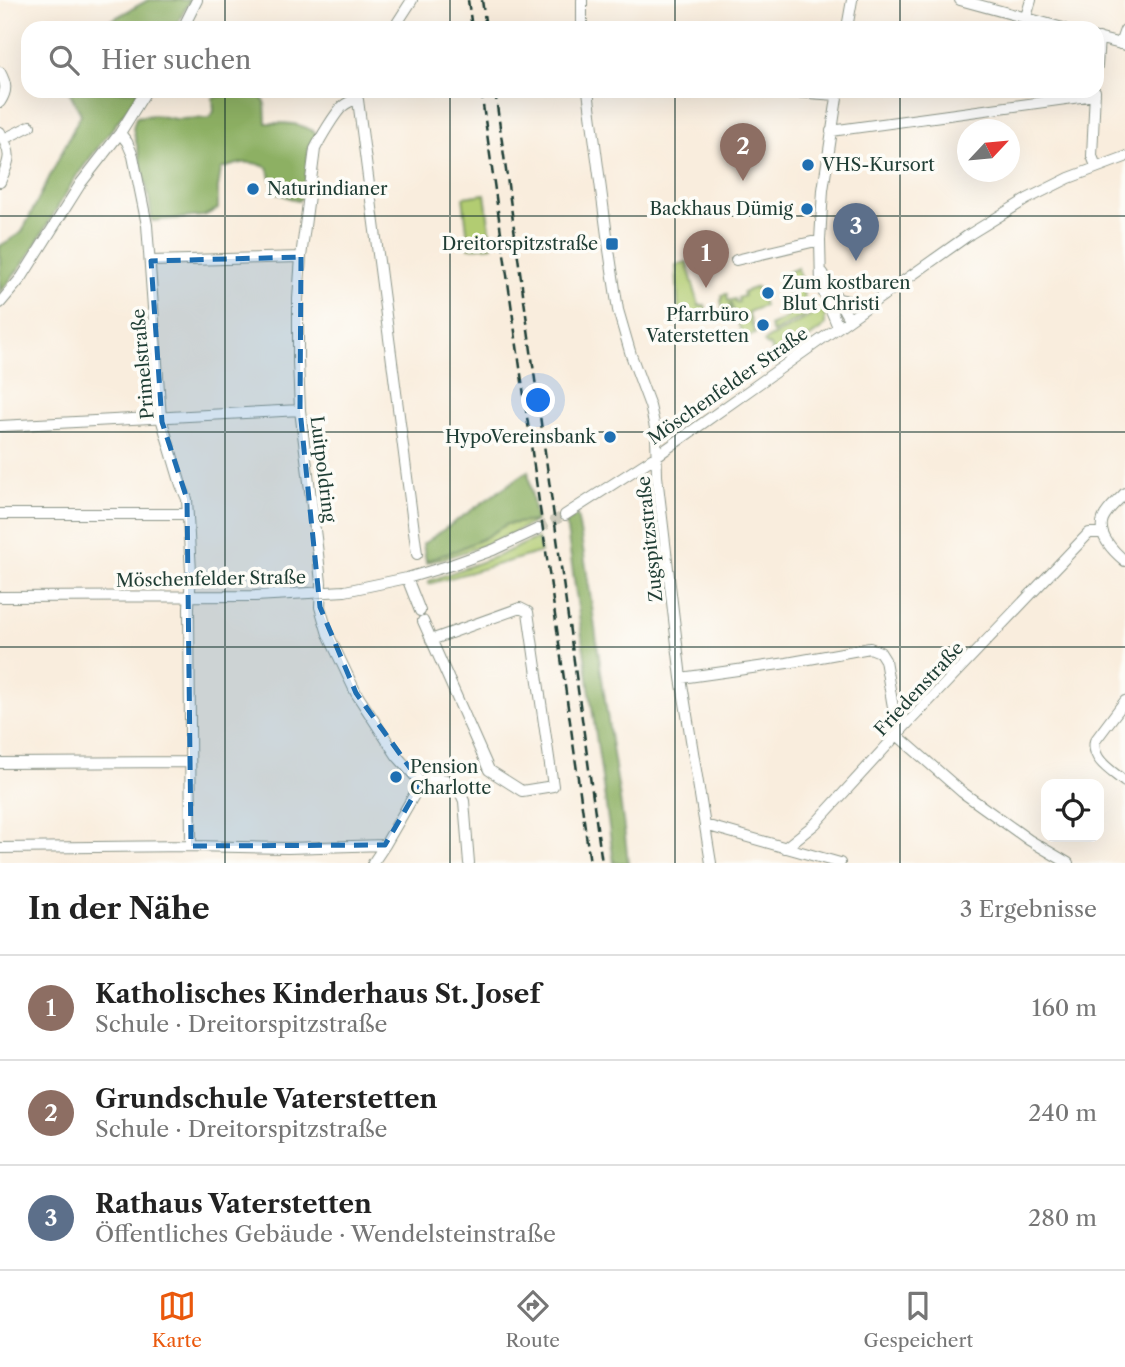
<!DOCTYPE html>
<html lang="de">
<head>
<meta charset="utf-8">
<style>
	body { margin:0; font-family:"Libre Caslon Text",serif; background:#f2f2f2; color:#222 }
	.controls { position:absolute; right:21px; bottom:21px; display:grid; overflow:hidden; border-radius:14px; box-shadow:0 7px 28px #0002 }
	.controls button { width:63px; height:63px; display:grid; place-items:center; padding:0; border:0; border-bottom:2px solid #e0e0e0; background:#fff; color:#222; font:35px sans-serif }
	.compass { position:absolute; left:957px; top:119px; width:63px; height:63px; border-radius:50%; background:#fff; box-shadow:0 7px 28px #0002; rotate:64deg }
	.you { position:absolute; left:539px; top:401px; width:24px; height:24px; margin:-18px; border:5px solid #fff; border-radius:50%; background:#1a73e8; box-shadow:0 0 0 10px #1a73e833 }
	.badge { display:grid; place-items:center; width:46px; height:46px; border-radius:50%; background:#ea580c; color:#fff; font-size:23px; font-weight:700 }
	.pin { position:absolute; translate:-50% -58px; filter:drop-shadow(0 2px 4px #0008) }
	.pin::after { content:''; position:absolute; top:37px; width:24px; height:21px; background:inherit; clip-path:polygon(0 0,100% 0,50% 100%) }
	.list { margin:0; padding:0; list-style:none }
	h2 { display:flex; justify-content:space-between; align-items:center; height:91px; margin:0; padding:0 28px; font-size:30px }
	h2 small { font-size:23px; font-weight:400; color:#767676 }
	.list li { display:grid; grid-template-columns:46px 1fr auto; gap:21px; align-items:center; box-sizing:border-box; height:105px; padding:0 28px; border-top:2px solid #e0e0e0 }
	.list b { display:block; font-size:26px; white-space:nowrap }
	.list p { margin:0; font-size:23px; white-space:nowrap; color:#767676 }
	.list em { font-size:23px; font-style:normal; color:#767676 }
	.icon { flex:none; width:38px; height:38px; fill:none; stroke:currentColor; stroke-width:2; stroke-linecap:round; stroke-linejoin:round }
	.map { position:relative; flex:none; width:1125px; height:863px; overflow:hidden }
	.search { position:absolute; background:#fff; box-shadow:0 7px 28px #0002; left:21px; right:21px; top:21px; height:77px; display:flex; align-items:center; gap:18px; box-sizing:border-box; padding:0 24px; border-radius:21px; color:#767676; font-size:26px }
	.sheet { height:406px; background:#fff }
	nav { display:flex; justify-content:space-around; align-items:center; box-sizing:border-box; height:98px; border-top:2px solid #e0e0e0; background:#fff; font-size:19px; color:#767676 }
	nav a { display:grid; justify-items:center; gap:4px }
	nav .on { color:#ea580c }
	.map>svg:first-child { display:block }
</style>
</head>
<body>
<div class="map">
<svg width="1125" height="863" viewBox="0 0 1125 863">
	<rect width="100%" height="100%" fill="#fdfcf7"/>
	<filter id="ink" filterUnits="userSpaceOnUse"><feTurbulence type="fractalNoise" baseFrequency=".0143" numOctaves="2"/><feDisplacementMap in="SourceGraphic" scale="14" xChannelSelector="R" yChannelSelector="G"/><feConvolveMatrix kernelMatrix="1 2 1 2 8 2 1 2 1" color-interpolation-filters="sRGB"/></filter>
	<filter id="wash" filterUnits="userSpaceOnUse"><feTurbulence type="fractalNoise" baseFrequency=".00686" numOctaves="4" result="noise"/><feDisplacementMap in="SourceGraphic" scale="28" xChannelSelector="R" yChannelSelector="G"/><feGaussianBlur stdDeviation="1.57" result="paint"/><feColorMatrix in="noise" values="0 0 0 0 0 0 0 0 0 0 0 0 0 0 0 0 0 1.4 0 .05"/><feComposite in="paint" operator="in"/></filter>
	<g filter="url(#wash)">
		<rect width="100%" height="100%" fill="#f9eddd"/>
		<!-- green -->
		<path fill="#b2cc72" stroke="#688453" stroke-width="2" d="M485,194l7,52 -23,2 -6,-51z
			M687,262l12,44 6,-1 2,9 16,-4 -2,-10 2,-1 -1,-4 5,-1 1,7 7,-2 1,4 3,-1 -1,-4 6,-2 -1,-4 14,-5 7,19 -16,6 7,22 -11,5 -13,-35 -1,1 1,5 -52,13 -3,-58z
			M798,268l8,38v9l-33,18 -3,-7c6,-3 17,-6 20,-12 4,-7 -6,-31 -9,-39z
			M824,309l1,8v9l-49,36 -5,-9 2,-2 -4,-6 -2,1 -3,-4 7,-5z
			M536,521c-34,19 -72,32 -110,42v-2l31,-11 27,-12 23,-14z
			M537,538l4,14 -112,32v-3l71,-26z"/>
		<!-- forest -->
		<path fill="#8db064" stroke="#56764c" stroke-width="2" d="M148,0h42l-15,28h-78z
			M69,91h70l-6,10 -58,77 -47,79 -28,36v-47l22,-14 59,-118z
			M244,91h11l10,11 1,21c19,0 35,-1 51,11l-8,14 -5,48 -6,5 -23,-9 -7,-24c-18,-9 -29,-5 -47,1l-3,19v21l-14,7 -52,5 -3,-23 -16,-70 3,-11 18,-2 22,4 34,-1 4,-7 -1,-13z
			M528,471l8,50 -29,3 -23,14 -27,12 -31,11 -3,-17z
			M577,515c12,61 19,123 28,184 7,55 18,109 23,164h-14l-48,-340z"/>
	</g>
	<g filter="url(#ink)">
		<g fill="none" stroke-linecap="round" stroke-linejoin="round">
			<!-- minor-tunnel -->
			<path stroke="#cdcabb" stroke-width="10" stroke-dasharray="10 5" stroke-linecap="butt" d="M538,529l27,-14"/>
			<!-- minor casing -->
			<g stroke="#8c9588" stroke-width="12">
				<path id="minor" d="M582,0v28
					M960,0l103,28
					M1026,17l5,-17
					M183,28l14,-28
					M394,28l18,-28
					M847,28l5,-28
					M1097,38l28,7
					M1120,44l5,-14
					M1097,66l2,-28
					M0,72c6,11 8,18 0,30
					M358,91c-2,11 -8,9 -15,15 -8,7 -23,33 -28,43l-14,108 -3,42v63l2,48 18,144 3,29 -1,24 8,27 28,59 41,63 24,27
					M588,91l20,152 10,67 13,45 19,51 6,26 1,44 24,202 30,185
					M780,91l57,4
					M838,91l-15,99 -3,50 1,46 17,41
					M1095,91l-3,65 4,10
					M356,97l2,3 59,454
					M831,131l264,-36
					M0,132c13,24 10,27 0,50
					M120,133l7,9 6,14 14,69 14,193 20,67 6,14 4,73 -2,36 2,238
					M4,139l26,-13
					M736,260l84,-20
					M151,261l150,-4
					M823,273l26,46
					M838,299l31,6
					M0,303l22,-26 59,-94 39,-50 26,-42
					M0,426l300,-16
					M1125,493c-7,8 -18,16 -22,26 -6,16 11,33 22,42
					M0,514h187
					M565,515l93,-60 312,-221 57,-35 42,-21 56,-21
					M407,578l13,33
					M0,597l255,-1 90,-5 62,-13 44,-13 42,-15 45,-21
					M423,621l66,149 33,21 31,-5 -25,-174 -8,-4 -89,32
					M681,678l106,-15 83,-15 10,4 5,8 10,59 10,7
					M1125,701l-30,40c-4,19 17,30 30,41
					M897,735l65,57 67,48 39,23
					M0,763l190,-1
					M421,783c22,-8 34,-5 43,18l5,62
					M705,825l135,38
					M0,848l191,-2 97,2 97,-3
					M785,848l30,-24 90,-98 184,-193h14
					M373,863l12,-18 36,-62"/>
			</g>
			<!-- minor -->
			<use href="#minor" stroke="#fff" stroke-width="10"/>
			<!-- rail -->
			<path stroke="#1f3d34" stroke-width="2.5" stroke-dasharray="10 5" stroke-linecap="butt" d="M468,0l4,28
				M482,0l4,28
				M481,91l109,772
				M495,91l107,772"/>
		</g>
	</g>
	<!-- marked area -->
	<path fill="#1f6fb2" fill-opacity="0.2" stroke="#1f6fb2" stroke-width="5" stroke-dasharray="14 9" stroke-linejoin="round" d="M301,257l-1,153 20,197 36,86 65,90 -36,62 -194,1 -4,-347 -25,-77 -11,-161z"/>
	<!-- grid -->
	<path fill="none" stroke="#1f3d34" stroke-width="2" stroke-opacity="0.55" d="M225,0v28M450,0v28M675,0v28M900,0v28M225,91v772M450,91v772M675,91v772M900,91v772M0,216h1125M0,432h1125M0,647h1125"/>
	<!-- markers -->
	<g fill="#1f6fb2" stroke="#fdfcf7" stroke-width="2.5">
		<circle cx="808" cy="165" r="7"/>
		<circle cx="253" cy="189" r="7"/>
		<circle cx="807" cy="209" r="7"/>
		<rect x="605" y="237" width="14" height="14" rx="3.5"/>
		<circle cx="768" cy="293" r="7"/>
		<circle cx="763" cy="325" r="7"/>
		<circle cx="610" cy="437" r="7"/>
		<circle cx="396" cy="777" r="7"/>
	</g>
	<g text-anchor="middle" stroke-width="7" stroke-linejoin="round" paint-order="stroke">
		<!-- poi labels -->
		<g font-size="18" fill="#1f3d34" stroke="#fdfcf7" text-anchor="start">
			<text x="822" y="171">VHS-Kursort</text>
			<text x="267" y="195">Naturindianer</text>
			<text x="793" y="215" text-anchor="end">Backhaus Dümig</text>
			<text x="598" y="250" text-anchor="end">Dreitorspitzstraße</text>
			<text x="782" y="289">Zum kostbaren<tspan x="782" dy="21">Blut Christi</tspan></text>
			<text x="749" y="321" text-anchor="end">Pfarrbüro<tspan x="749" dy="21">Vaterstetten</tspan></text>
			<text x="596" y="443" text-anchor="end">HypoVereinsbank</text>
			<text x="410" y="773">Pension<tspan x="410" dy="21">Charlotte</tspan></text>
		</g>
		<!-- street labels -->
		<g font-size="18" fill="#1f3d34" stroke="#fdfcf7">
			<text transform="translate(143 364) rotate(-95)" y="6">Primelstraße</text>
			<text transform="translate(728 386) rotate(-35)" y="6">Möschenfelder Straße</text>
			<text transform="translate(323 469) rotate(83)" y="6">Luitpoldring</text>
			<text transform="translate(650 539) rotate(-96)" y="6">Zugspitzstraße</text>
			<text transform="translate(211 579) rotate(-1)" y="6">Möschenfelder Straße</text>
			<text transform="translate(919 689) rotate(-47)" y="6">Friedenstraße</text>
		</g>
	</g>
</svg>
<div class="controls">
<button><svg class="icon" aria-label="locate" viewBox="0 0 24 24"><circle cx="12" cy="12" r="6"/><path d="M12 2v4M12 18v4M2 12h4M18 12h4"/></svg></button>
</div>
<svg class="compass" viewBox="-18 -18 36 36"><path d="M0-13l5 13h-10z" fill="#e53935"/><path d="M0 13l5-13h-10z" fill="#767676"/></svg>
<div class="you"></div>
<div class="pin badge" style="left:706px;top:288px;background:#8d6e63">1</div>
<div class="pin badge" style="left:743px;top:181px;background:#8d6e63">2</div>
<div class="pin badge" style="left:856px;top:261px;background:#5c6f8a">3</div>
<div class="search"><svg class="icon" aria-label="search" viewBox="0 0 24 24"><circle cx="10" cy="10" r="6"/><path d="M15 15l6 6"/></svg>Hier suchen</div>
</div>
<section class="sheet">
<h2>In der Nähe<small>3 Ergebnisse</small></h2>
<ul class="list">
<li><span class="badge" style="background:#8d6e63">1</span><div><b>Katholisches Kinderhaus St. Josef</b><p>Schule · Dreitorspitzstraße</p></div><em>160 m</em></li>
<li><span class="badge" style="background:#8d6e63">2</span><div><b>Grundschule Vaterstetten</b><p>Schule · Dreitorspitzstraße</p></div><em>240 m</em></li>
<li><span class="badge" style="background:#5c6f8a">3</span><div><b>Rathaus Vaterstetten</b><p>Öffentliches Gebäude · Wendelsteinstraße</p></div><em>280 m</em></li>
</ul>
</section>
<nav>
<a class="on"><svg class="icon" aria-label="map" viewBox="0 0 24 24"><path d="M3 6l6-2 6 2 6-2v14l-6 2-6-2-6 2zM9 4v14M15 6v14"/></svg>Karte</a>
<a><svg class="icon" aria-label="directions" viewBox="0 0 24 24"><path d="M12 3l9 9-9 9-9-9zM9 14v-3h6M13 9l2 2-2 2"/></svg>Route</a>
<a><svg class="icon" aria-label="saved" viewBox="0 0 24 24"><path d="M7 4h10v16l-5-4-5 4z"/></svg>Gespeichert</a>
</nav>
</body>
</html>
